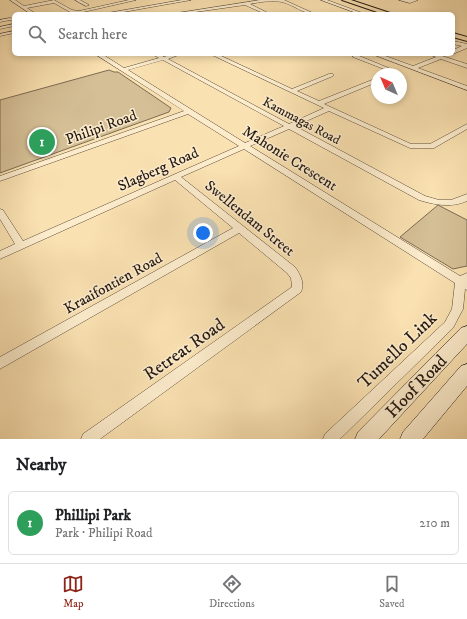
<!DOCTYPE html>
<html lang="en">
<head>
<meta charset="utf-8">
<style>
	body { margin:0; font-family:"IM FELL DW Pica",serif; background:#f2f2f2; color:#202124 }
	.compass { position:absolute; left:371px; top:68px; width:36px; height:36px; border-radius:50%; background:#fff; box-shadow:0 2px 6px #0003; rotate:316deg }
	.you { position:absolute; left:203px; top:233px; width:14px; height:14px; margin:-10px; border:3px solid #fff; border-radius:50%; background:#1a73e8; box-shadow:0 0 0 6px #1a73e833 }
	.badge { display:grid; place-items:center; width:26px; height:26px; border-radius:50%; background:#8f2418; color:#fff; font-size:13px; font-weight:700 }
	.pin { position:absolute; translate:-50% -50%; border:2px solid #fff; box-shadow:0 1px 4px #0006 }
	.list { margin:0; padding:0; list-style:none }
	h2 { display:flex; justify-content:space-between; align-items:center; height:52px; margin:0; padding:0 16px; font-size:17px }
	h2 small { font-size:13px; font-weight:400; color:#757577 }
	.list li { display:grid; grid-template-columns:26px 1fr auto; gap:12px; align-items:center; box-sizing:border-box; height:64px; margin:0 8px 8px; padding:0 8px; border:1px solid #e0e0e0; border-radius:6px }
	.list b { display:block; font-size:15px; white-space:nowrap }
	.list p { margin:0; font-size:13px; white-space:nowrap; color:#757577 }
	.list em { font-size:13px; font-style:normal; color:#757577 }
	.icon { flex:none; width:22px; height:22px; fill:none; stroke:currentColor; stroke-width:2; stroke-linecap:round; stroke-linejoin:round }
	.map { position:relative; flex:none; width:467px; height:439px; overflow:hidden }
	.search { position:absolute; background:#fff; box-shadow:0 2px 6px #0003; left:12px; right:12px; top:12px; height:44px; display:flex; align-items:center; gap:10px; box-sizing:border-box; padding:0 14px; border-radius:6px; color:#757577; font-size:15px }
	.sheet { height:124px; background:#fff }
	nav { display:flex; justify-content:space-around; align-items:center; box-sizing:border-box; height:56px; border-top:1px solid #e0e0e0; background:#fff; font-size:11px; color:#757577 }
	nav a { display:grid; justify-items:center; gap:2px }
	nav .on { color:#8f2418 }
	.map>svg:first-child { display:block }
</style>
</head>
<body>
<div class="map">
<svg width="467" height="439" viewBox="0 0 467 439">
	<rect width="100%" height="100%" fill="#fae1b1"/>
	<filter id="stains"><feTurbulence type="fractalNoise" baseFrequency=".005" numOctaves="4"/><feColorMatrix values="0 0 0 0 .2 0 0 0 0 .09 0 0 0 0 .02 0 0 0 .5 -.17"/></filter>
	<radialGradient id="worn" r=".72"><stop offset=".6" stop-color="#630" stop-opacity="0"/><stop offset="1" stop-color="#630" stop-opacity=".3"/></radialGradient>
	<!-- green -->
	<path fill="#d5bf96" stroke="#7c6c54" d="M109,70l5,2h4l53,36 -2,4 -169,61v-73z
		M438,205l29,15v46l-14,3 -53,-32z"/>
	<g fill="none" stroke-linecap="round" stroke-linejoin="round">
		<!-- street casing -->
		<g stroke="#594a3a" stroke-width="1">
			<path id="street" d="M10,0h5l9,6 30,-6 18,10 7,1 50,-11h7l-57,13 -9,-1 -16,-9 -27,5 9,6h-5z
				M75,0h5l9,5 -3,1z
				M182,0h9l-79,14h-10z
				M260,0h24l31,14c-12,0 -21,-9 -33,-12 -10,-2 -22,0 -32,2l20,10h-5l-20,-9 -64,9h-10z
				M321,0h6l38,14h-6z
				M399,0h19l-8,3z
				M10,18l4,1v2l-4,-1 -10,2v-2z
				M14,24v2l-14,3v-2z
				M14,31v2l-14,3v-2z
				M453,41l14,3v4l-14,6v-4l9,-4 -9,-2z
				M95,54h7l22,14 35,-10 -7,-4h7l5,3 8,-3h9l-13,5 121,65 35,-16 -114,-54h7l75,35 37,-15h4v2l-36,15 22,10 58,-23v4l-53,22 87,40h19l37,-20v5l-33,19h-24l-81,-37 -34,15 130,70 14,4h12l16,-6v7c-15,7 -32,4 -48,-1l-130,-71 -39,17 210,130 7,-3v17l-2,-1 -2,20 -10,19 -113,111h-17l2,-5 120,-112 7,-13 3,-26 -211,-134 -63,28 114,90c5,7 10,16 6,25l-201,147h-19l2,-5 209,-147 -1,-9 -4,-5 -48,-40 -239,136v-12l233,-129 -58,-48 -175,79v-8l15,-7 -15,-25v-10l3,1 20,31 216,-95 -51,-32 -188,67v-5l184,-65zM163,60l121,66 -39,17 -117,-73z
				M372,54h8l33,12 23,-9 -8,-3h8l31,10v4l-26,-9 -23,9 49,18v4z
				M353,55h4l39,16 -3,3h-6l2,-3 -36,-14z"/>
		</g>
		<!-- secondary casing -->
		<g stroke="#231813" stroke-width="1">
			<path id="secondary" d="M467,326v18l-88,95h-24l3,-7 103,-104z
				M467,364v22l-44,53h-23l3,-7 58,-66z"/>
		</g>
		<!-- primary casing -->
		<g stroke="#231813" stroke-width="2">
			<path id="primary" d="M342,0h9l42,14h-10z
				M453,33l14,4v4l-14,-4z"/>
		</g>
		<!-- street -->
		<use href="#street" fill="#fceccc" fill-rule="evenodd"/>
		<!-- secondary -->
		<use href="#secondary" fill="#fceccc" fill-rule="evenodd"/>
		<!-- primary -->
		<use href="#primary" fill="#fae1b1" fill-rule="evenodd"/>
	</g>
	<g text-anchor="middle" stroke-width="3" stroke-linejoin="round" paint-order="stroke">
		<!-- far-street labels -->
		<g font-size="13" fill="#231813" stroke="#fceccc">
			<text transform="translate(302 120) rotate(28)" y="5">Kammagas Road</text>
		</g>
		<!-- street labels -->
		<g font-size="15" fill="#231813" stroke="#fceccc">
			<text transform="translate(101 127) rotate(-20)" y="5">Philipi Road</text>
			<text transform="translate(290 158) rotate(32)" y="5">Mahonie Crescent</text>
			<text transform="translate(158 169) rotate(-24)" y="5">Slagberg Road</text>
			<text transform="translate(250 218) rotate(39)" y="5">Swellendam Street</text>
			<text transform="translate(113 283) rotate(-29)" y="5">Kraaifontien Road</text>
		</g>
		<!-- near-street labels -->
		<g font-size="18" fill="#231813" stroke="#fceccc">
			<text transform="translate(184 349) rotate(-35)" y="6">Retreat Road</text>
			<text transform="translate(397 350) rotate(-44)" y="6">Tumello Link</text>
			<text transform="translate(416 386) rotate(-46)" y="6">Hoof Road</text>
		</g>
	</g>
	<rect width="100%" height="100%" filter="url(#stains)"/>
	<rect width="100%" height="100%" fill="url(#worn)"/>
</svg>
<svg class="compass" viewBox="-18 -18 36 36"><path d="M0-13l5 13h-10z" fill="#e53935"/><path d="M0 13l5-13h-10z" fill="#757577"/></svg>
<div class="you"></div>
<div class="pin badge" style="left:42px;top:142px;background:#2e9e5b">1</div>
<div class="search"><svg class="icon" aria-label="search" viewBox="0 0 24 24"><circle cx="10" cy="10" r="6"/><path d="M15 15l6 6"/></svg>Search here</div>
</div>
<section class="sheet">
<h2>Nearby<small></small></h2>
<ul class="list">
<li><span class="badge" style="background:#2e9e5b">1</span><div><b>Phillipi Park</b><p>Park · Philipi Road</p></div><em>210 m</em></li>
</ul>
</section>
<nav>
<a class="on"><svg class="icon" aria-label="map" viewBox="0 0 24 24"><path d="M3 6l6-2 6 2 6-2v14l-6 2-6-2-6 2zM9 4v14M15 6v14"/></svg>Map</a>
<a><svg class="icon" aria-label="directions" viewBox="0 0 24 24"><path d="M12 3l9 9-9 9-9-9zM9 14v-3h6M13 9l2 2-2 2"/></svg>Directions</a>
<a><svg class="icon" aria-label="saved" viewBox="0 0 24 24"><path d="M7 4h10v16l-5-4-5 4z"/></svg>Saved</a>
</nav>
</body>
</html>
